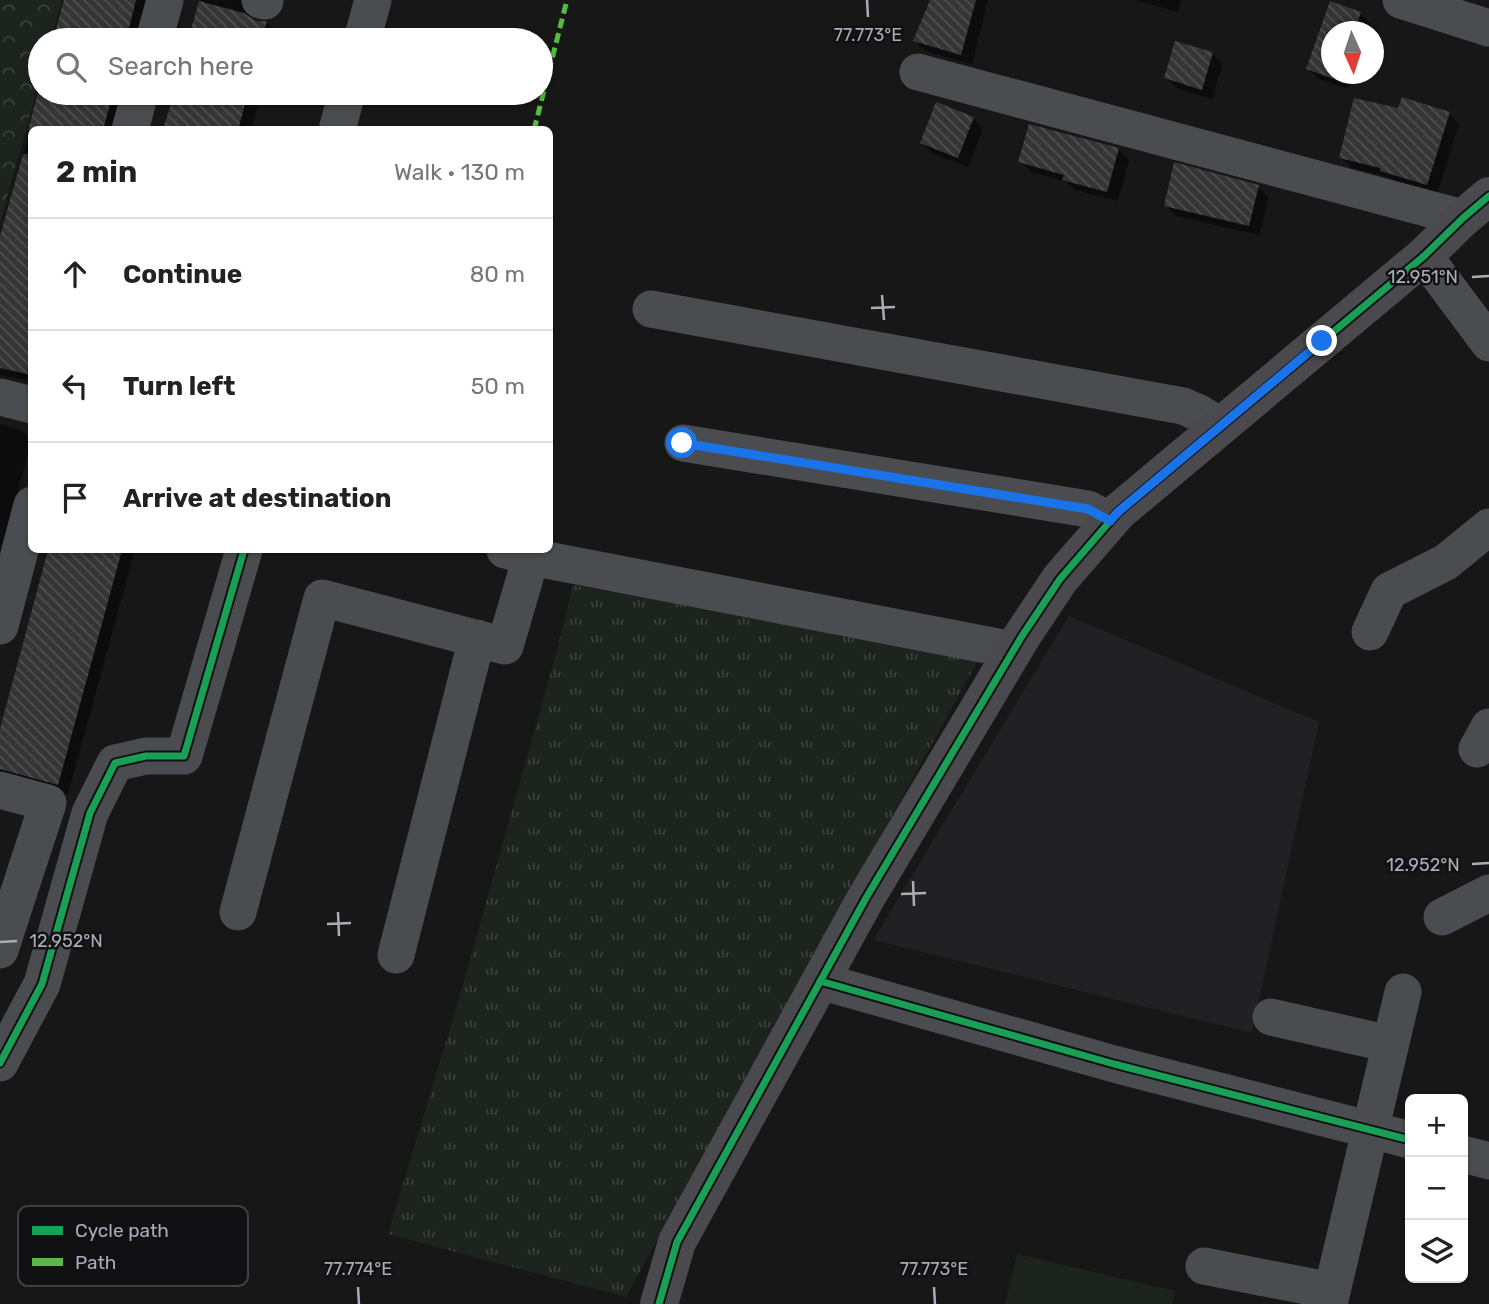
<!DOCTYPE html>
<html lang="en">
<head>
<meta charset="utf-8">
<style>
	body { margin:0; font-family:Rubik,sans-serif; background:#f6f6f6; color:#222 }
	.controls { position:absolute; right:21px; bottom:21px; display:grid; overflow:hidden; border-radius:10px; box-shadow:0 2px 5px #0004 }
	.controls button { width:63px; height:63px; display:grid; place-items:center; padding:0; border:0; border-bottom:2px solid #e0e0e0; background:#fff; color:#222; font:35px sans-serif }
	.compass { position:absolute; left:1321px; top:21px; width:63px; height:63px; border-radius:50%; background:#fff; box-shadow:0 2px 5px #0004; rotate:177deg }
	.stop { position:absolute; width:21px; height:21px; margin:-16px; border:5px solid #1a73e8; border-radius:50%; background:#fff }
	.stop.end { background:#1a73e8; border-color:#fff; box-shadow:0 2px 7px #0008 }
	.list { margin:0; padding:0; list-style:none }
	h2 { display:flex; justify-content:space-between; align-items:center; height:91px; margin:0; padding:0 28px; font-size:30px }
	h2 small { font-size:23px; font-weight:400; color:#767676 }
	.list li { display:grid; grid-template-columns:46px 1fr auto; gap:21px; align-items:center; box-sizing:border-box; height:112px; padding:0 28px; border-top:2px solid #e0e0e0 }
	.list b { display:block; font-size:26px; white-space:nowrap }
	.list em { font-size:23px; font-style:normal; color:#767676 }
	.icon { flex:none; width:38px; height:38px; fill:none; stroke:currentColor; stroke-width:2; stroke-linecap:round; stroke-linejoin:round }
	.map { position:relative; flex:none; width:1489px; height:1304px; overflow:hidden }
	.search { position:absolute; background:#fff; box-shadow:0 2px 5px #0004; left:28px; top:28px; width:525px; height:77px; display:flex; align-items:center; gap:18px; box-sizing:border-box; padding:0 24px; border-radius:38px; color:#767676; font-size:26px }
	.panel { position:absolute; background:#fff; box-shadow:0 2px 5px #0004; left:28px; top:126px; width:525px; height:427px; border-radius:10px }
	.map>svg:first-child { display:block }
</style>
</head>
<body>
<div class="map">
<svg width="1489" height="1304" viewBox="0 0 1489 1304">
	<defs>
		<pattern id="grass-tufts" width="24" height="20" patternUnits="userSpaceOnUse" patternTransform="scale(1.75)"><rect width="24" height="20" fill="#1d241e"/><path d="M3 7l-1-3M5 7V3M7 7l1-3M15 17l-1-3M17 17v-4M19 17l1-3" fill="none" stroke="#3b413d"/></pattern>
		<pattern id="forest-crowns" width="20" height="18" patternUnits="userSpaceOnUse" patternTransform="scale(1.75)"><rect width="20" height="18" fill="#1d241e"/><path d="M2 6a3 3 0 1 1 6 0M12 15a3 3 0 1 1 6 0" fill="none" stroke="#3b413d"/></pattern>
		<pattern id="building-back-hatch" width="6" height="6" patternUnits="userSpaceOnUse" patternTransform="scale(1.75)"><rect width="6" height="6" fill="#353536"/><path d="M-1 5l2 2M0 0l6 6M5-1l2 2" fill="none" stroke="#4f5051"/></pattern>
	</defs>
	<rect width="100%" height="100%" fill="#171717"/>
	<!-- built -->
	<path fill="#212123" d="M1069,616l250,106 -67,311 -379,-93z"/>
	<!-- grass -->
	<path fill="url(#grass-tufts)" d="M573,585l406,74 -353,638 -238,-63 75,-249 94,-335z"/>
	<!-- forest -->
	<path fill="url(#forest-crowns)" d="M0,0h62l-11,40h-11v39l-40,144z"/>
	<!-- pitch -->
	<path fill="#1d241e" d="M1017,1254l158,37 -3,13h-167z"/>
	<!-- shadow -->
	<path fill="#0007" d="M66,0h86l-14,40h-85z
		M201,0h51l-3,6 1,12 5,4 12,1 10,10 -2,7h-85z
		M932,0h56l-16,64 -47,-13 -10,-10z
		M1136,0h45l-3,12z
		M1331,4l29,10 10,10 -2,8h-36v42h21l-5,15 -29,-10 -11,-10z
		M1212,54l11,10 -11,35 -36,-11 -10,-11z
		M40,93h84l-9,37h-83v252l-32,-7v-134z
		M175,93h86l-10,37h-86z
		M1400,110l49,4 10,10 -22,70 -45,-13 -4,-4 -36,-9 -11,-10z
		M973,118l10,11 -15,38 -36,-14 -10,-10z
		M1118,149l11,11 -11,41 -43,-11 -8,-8 -36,-10 -11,-11z
		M1258,187l11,10 -10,38 -83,-19 -10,-11z
		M0,424l21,6 11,10 -32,116z
		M50,550h85l-67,244 -68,-19v-41z"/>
	<!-- building -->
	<path fill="url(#building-back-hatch)" d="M64,0h72l-10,40h-73z
		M930,0h46l-15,55 -48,-14z
		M199,1l45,12 12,8h11l-5,19h-74z
		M1330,1l31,11 -7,20h-22v42h8l-3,6 -31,-11z
		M1175,41l38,11 -11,38 -38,-12z
		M40,85v8h73l-10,37h-75z
		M174,93h74l-10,37h-75z
		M1402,97l48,15 -23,73 -47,-14v-3l-41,-10 15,-60 44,10z
		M936,102l38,15 -16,41 -38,-15z
		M1029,124l90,24 -12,44 -45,-12 2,-5 -46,-13z
		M23,154l9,1v220l-32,-7v-132z
		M1174,162l85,23 -10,41 -85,-20z
		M48,550h74l-64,235 -58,-16v-40z"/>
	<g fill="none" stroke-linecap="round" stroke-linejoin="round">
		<!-- street -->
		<path stroke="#4b4c50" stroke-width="37" d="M260,0l5,1
			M1401,0l88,28
			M154,40l11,-40
			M362,40l11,-40
			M918,72l545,146
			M130,130l10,-37
			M337,130l10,-37
			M1424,256l65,87
			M651,309l532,97 16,7 21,13
			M0,397l32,8
			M683,443l405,66 22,12
			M505,550l26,7 482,93
			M0,626l32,-121
			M1370,632l19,-41 57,-29 43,-35
			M1477,749l12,-22
			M0,790l48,13 -48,147
			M238,912l84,-314 183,48 26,-89
			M1442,917l47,-24
			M396,955l81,-317
			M820,981l294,83 296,76
			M1271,1017l119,27
			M0,1063l42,-79 48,-171 25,-50 31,-7h38l60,-206
			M1463,1154l26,7
			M1204,1266l128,25
			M1329,1304l74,-312"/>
		<!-- secondary -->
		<path stroke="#4a4a4e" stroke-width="38" d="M659,1304l18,-62 189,-344 156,-262 38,-57 58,-67 306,-256 39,-38 26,-22"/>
		<!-- quiet -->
		<path stroke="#58b947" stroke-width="5" stroke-dasharray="10 5" stroke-linecap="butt" d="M534,130l33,-130"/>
		<!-- cycleway casing -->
		<g stroke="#111113" stroke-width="11">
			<path id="cycleway" d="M820,981l294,83 296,76
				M0,1063l42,-79 48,-171 25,-50 31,-7h38l60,-206
				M659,1304l18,-62 189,-344 156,-262 38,-57 58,-67 306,-256 39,-38 26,-22"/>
		</g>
		<!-- cycleway -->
		<use href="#cycleway" stroke="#1a9f57" stroke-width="7"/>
	</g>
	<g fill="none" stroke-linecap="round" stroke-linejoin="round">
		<!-- route -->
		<path stroke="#1a73e8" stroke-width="9" d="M682,443l406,66 22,12 8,-9 204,-171"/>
	</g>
	<!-- ticks -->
	<path fill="none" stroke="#a8adb8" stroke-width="2.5" d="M867,0l1,17M1472,277l17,-1M882,295l2,25M871,308l24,-1M1472,864l17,-1M913,881l1,25M901,894l25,-1M338,912l1,24M327,924l24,-1M0,942l17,-1M358,1287l1,17M934,1287l1,17"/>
	<!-- legend -->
	<rect x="18" y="1206" width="230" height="80" rx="10" fill="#111113" stroke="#3e4045" stroke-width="2"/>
	<rect x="32" y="1226" width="31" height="9" fill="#1a9f57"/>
	<rect x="32" y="1258" width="31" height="8" fill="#58b947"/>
	<g font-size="19" fill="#a8adb8">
		<text x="75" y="1237">Cycle path</text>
		<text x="75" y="1269">Path</text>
	</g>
	<g font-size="18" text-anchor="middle" fill="#a8adb8" stroke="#111113" stroke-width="5" stroke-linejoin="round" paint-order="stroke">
		<text x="868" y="41">77.773°E</text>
		<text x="1423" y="283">12.951°N</text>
		<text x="1423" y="871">12.952°N</text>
		<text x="66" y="947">12.952°N</text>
		<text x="358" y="1275">77.774°E</text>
		<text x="934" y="1275">77.773°E</text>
	</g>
</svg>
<div class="controls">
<button>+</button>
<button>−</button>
<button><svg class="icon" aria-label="layers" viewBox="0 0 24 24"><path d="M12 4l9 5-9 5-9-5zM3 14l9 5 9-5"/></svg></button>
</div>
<svg class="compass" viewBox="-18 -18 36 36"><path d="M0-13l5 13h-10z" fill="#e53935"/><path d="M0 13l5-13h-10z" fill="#767676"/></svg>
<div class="stop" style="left:682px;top:443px"></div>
<div class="stop end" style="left:1322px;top:341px"></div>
<div class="search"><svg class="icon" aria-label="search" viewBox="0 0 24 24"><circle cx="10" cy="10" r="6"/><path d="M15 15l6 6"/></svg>Search here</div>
<section class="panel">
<h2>2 min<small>Walk · 130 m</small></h2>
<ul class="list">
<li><svg class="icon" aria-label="ahead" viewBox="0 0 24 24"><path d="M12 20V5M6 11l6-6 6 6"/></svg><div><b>Continue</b></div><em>80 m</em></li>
<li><svg class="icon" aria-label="left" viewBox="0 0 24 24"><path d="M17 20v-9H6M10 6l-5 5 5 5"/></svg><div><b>Turn left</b></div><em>50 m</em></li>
<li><svg class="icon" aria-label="arrive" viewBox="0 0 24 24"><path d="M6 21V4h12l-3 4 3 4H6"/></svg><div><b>Arrive at destination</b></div></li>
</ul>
</section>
</div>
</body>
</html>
